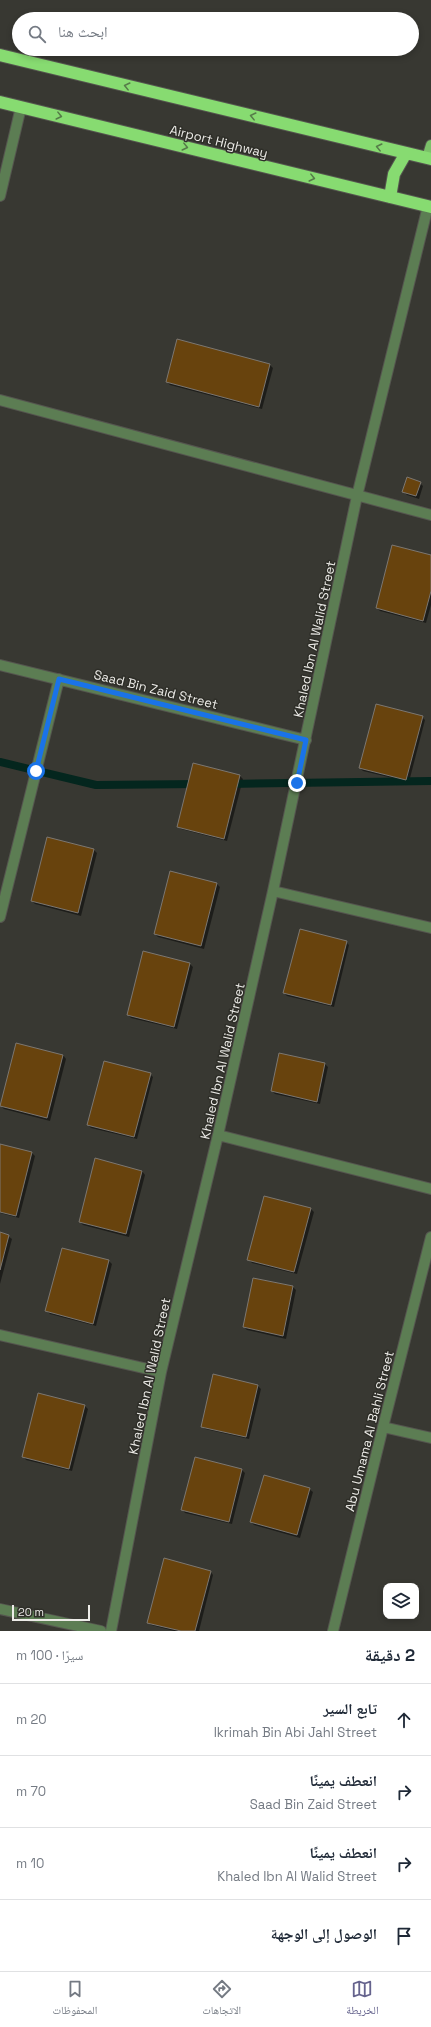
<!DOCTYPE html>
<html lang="ar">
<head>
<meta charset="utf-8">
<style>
	body { margin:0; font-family:"Space Grotesk","Noto Naskh Arabic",sans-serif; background:#f6f6f7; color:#1f2937; direction:rtl }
	.controls { position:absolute; right:12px; bottom:12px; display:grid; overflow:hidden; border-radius:8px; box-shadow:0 2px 6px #0003 }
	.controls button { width:36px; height:36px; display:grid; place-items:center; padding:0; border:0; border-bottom:1px solid #e0e1e3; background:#fff; color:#1f2937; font:20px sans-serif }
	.scale { position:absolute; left:12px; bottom:10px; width:78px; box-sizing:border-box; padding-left:4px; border:2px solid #edece8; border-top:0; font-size:11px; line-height:14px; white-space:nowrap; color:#edece8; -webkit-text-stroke:3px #2e2e28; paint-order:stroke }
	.stop { position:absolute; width:12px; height:12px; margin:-9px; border:3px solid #1a73e8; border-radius:50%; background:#fff }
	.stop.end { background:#1a73e8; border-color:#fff; box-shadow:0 1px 4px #0008 }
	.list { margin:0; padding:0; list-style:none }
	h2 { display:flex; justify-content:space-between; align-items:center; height:52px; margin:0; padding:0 16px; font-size:17px }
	h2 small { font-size:13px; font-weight:400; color:#747a83 }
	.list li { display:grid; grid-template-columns:26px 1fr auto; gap:12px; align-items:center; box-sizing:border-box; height:72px; padding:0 16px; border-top:1px solid #e0e1e3 }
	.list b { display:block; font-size:15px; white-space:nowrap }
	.list p { margin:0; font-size:13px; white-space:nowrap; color:#747a83 }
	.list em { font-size:13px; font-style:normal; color:#747a83 }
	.icon { flex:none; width:22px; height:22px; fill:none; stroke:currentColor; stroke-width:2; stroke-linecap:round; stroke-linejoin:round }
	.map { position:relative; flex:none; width:431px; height:1631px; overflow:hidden; direction:ltr }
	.search { position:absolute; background:#fff; box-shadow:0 2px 6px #0003; left:12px; right:12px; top:12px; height:44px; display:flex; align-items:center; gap:10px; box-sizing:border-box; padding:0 14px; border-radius:22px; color:#747a83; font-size:15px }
	.sheet { height:340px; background:#fff }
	nav { display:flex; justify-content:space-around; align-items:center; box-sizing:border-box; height:56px; border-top:1px solid #e0e1e3; background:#fff; font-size:11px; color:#747a83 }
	nav a { display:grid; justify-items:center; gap:2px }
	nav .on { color:#65638d }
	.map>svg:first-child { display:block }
</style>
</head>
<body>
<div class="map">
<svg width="431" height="1631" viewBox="0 0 431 1631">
	<rect width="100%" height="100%" fill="#383832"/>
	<!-- shadow -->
	<path fill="#0007" d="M270,365l3,3 -11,41 -92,-24 -3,-3z
		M420,483l3,3 -4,13 -12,-4 -3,-3z
		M431,556v49l-5,18 -46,-12 -3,-3z
		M422,717l3,3 -16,62 -46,-11 -3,-3z
		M194,764l46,12 3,3 -16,62 -46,-12 -3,-3z
		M48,839l46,11 3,3 -16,63 -46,-12 -3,-3z
		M171,872l46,12 3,3 -16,62 -46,-12 -3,-3z
		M346,942l3,3 -15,62 -47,-11 -3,-3z
		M190,964l3,3 -16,62 -46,-11 -3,-3z
		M63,1055l3,4 -16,62 -46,-12 -3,-3z
		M325,1064l3,3 -8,37 -45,-10 -3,-3z
		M150,1074l3,3 -16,62 -46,-11 -3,-3z
		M0,1145l32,8 3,3 -16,62 -19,-5z
		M142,1171l3,4 -16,62 -46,-12 -3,-3z
		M311,1209l3,3 -17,62 -45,-11 -4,-4z
		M0,1234l8,2 4,3 -12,45z
		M109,1261l3,3 -16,62 -46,-12 -3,-3z
		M293,1287l3,3 -10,49 -39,-9 -3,-3z
		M213,1376l45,10 3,3 -12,50 -44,-10 -3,-3z
		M85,1406l3,3 -16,62 -46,-11 -3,-4z
		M242,1470l3,3 -13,51 -47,-11 -3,-4z
		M309,1489l4,3 -13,46 -46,-13 -3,-3z
		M210,1571l3,4 -14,56h-25l-23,-6 -3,-3z"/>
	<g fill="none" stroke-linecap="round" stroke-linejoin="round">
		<!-- stream -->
		<path stroke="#04261e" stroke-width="8" d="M0,762l96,23 103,-1
			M228,784l203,-3"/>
	</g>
	<!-- building -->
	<path fill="#68430d" stroke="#7c7771" d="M177,339l93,25 -11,43 -93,-25z
		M407,477l14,5 -5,14 -14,-4z
		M392,545l39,10v36l-8,30 -47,-13z
		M376,704l47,12 -17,64 -47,-12z
		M193,763l47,12 -16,64 -47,-12z
		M47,837l47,12 -16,64 -47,-12z
		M170,871l47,12 -16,63 -47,-12z
		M300,929l47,12 -16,64 -48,-12z
		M143,951l47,12 -16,64 -47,-12z
		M16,1043l47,12 -16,63 -47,-12z
		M279,1053l46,10 -8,39 -46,-11z
		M104,1061l47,12 -17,64 -47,-12z
		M0,1144l32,8 -16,64 -16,-4z
		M95,1158l47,13 -16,63 -47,-12z
		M264,1196l47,12 -17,64 -47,-12z
		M0,1232l9,3 -9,35z
		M62,1248l47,12 -16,64 -48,-13z
		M253,1278l40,8 -10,50 -40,-9z
		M213,1374l45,11 -12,52 -45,-10z
		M38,1393l47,12 -16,64 -47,-12z
		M195,1457l47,12 -13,53 -48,-12z
		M264,1475l46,13 -13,47 -47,-13z
		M164,1558l47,13 -16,60h-14l-34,-8z"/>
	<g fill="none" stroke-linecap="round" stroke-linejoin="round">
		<!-- minor casing -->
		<g stroke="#55554f" stroke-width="12">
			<path id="minor" d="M0,196l21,-89
				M0,400l431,115
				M0,665l306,75
				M273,891l158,37
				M0,917l59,-238
				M218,1135l213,54
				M0,1335l161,37
				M383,1427l48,11
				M0,1609l101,22
				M111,1631l50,-259 57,-237 55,-244 84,-395 71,-290
				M333,1631l50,-204 48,-190"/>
		</g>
		<!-- major casing -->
		<g stroke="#55554f" stroke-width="12">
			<path id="major" d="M427,158l4,-13"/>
		</g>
		<!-- highway casing -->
		<g stroke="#55554f" stroke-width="14">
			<path id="highway" d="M0,55l431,104
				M0,102l431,105
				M390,197l4,-23 12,-21"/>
		</g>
		<!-- minor -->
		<use href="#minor" stroke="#5c7d53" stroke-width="10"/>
		<!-- major -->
		<use href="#major" stroke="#7bc169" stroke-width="10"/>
		<!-- highway -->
		<use href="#highway" stroke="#87db71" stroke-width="12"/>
	</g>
	<!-- one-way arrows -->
	<defs><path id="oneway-chevron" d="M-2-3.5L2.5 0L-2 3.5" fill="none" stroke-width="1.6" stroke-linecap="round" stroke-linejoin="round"/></defs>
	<g stroke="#567c49">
		<use href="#oneway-chevron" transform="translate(127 86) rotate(-166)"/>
		<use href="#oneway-chevron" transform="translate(59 116) rotate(14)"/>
		<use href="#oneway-chevron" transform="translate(253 116) rotate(-166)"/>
		<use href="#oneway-chevron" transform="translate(185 147) rotate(14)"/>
		<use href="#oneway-chevron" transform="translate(379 147) rotate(-166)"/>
		<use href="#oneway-chevron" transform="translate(312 178) rotate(14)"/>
	</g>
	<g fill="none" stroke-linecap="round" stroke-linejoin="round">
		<!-- route -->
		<path stroke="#1a73e8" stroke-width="5" d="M36,771l23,-92 247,61 -9,43"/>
	</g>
	<g text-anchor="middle" stroke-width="3" stroke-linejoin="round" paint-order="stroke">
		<!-- street labels -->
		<g font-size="13" fill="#edece8" stroke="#2e2e28">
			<text transform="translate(219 141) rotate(14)" y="5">Airport Highway</text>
			<text transform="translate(314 639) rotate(-78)" y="5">Khaled Ibn Al Walid Street</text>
			<text transform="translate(156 689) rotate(14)" y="5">Saad Bin Zaid Street</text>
			<text transform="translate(222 1061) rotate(-77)" y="5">Khaled Ibn Al Walid Street</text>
			<text transform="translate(149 1376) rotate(-78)" y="5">Khaled Ibn Al Walid Street</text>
			<text transform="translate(369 1431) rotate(-76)" y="5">Abu Umama Al Bahli Street</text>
		</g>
	</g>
</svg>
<div class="controls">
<button><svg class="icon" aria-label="layers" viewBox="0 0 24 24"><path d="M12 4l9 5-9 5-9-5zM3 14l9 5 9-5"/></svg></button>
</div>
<div class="scale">20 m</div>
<div class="stop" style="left:36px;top:771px"></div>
<div class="stop end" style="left:297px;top:783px"></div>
<div class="search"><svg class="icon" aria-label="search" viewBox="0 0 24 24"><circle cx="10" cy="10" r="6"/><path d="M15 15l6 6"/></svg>ابحث هنا</div>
</div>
<section class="sheet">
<h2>2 دقيقة<small>سيرًا · 100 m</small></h2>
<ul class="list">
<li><svg class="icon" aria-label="ahead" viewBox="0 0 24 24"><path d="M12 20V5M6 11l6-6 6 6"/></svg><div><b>تابع السير</b><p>Ikrimah Bin Abi Jahl Street</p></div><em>20 m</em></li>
<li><svg class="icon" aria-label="right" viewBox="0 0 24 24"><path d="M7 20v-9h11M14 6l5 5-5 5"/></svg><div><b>انعطف يمينًا</b><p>Saad Bin Zaid Street</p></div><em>70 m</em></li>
<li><svg class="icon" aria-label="right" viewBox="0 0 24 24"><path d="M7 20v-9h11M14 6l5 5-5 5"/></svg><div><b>انعطف يمينًا</b><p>Khaled Ibn Al Walid Street</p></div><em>10 m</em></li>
<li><svg class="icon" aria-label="arrive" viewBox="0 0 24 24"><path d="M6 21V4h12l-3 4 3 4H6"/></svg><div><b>الوصول إلى الوجهة</b></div></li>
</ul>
</section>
<nav>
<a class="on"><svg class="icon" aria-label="map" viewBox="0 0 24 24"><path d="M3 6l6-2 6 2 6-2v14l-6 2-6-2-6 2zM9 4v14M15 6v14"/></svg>الخريطة</a>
<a><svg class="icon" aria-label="directions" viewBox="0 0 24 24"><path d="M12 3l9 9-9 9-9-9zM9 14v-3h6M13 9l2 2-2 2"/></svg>الاتجاهات</a>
<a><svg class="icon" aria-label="saved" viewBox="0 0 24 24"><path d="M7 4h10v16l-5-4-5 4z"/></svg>المحفوظات</a>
</nav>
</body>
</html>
